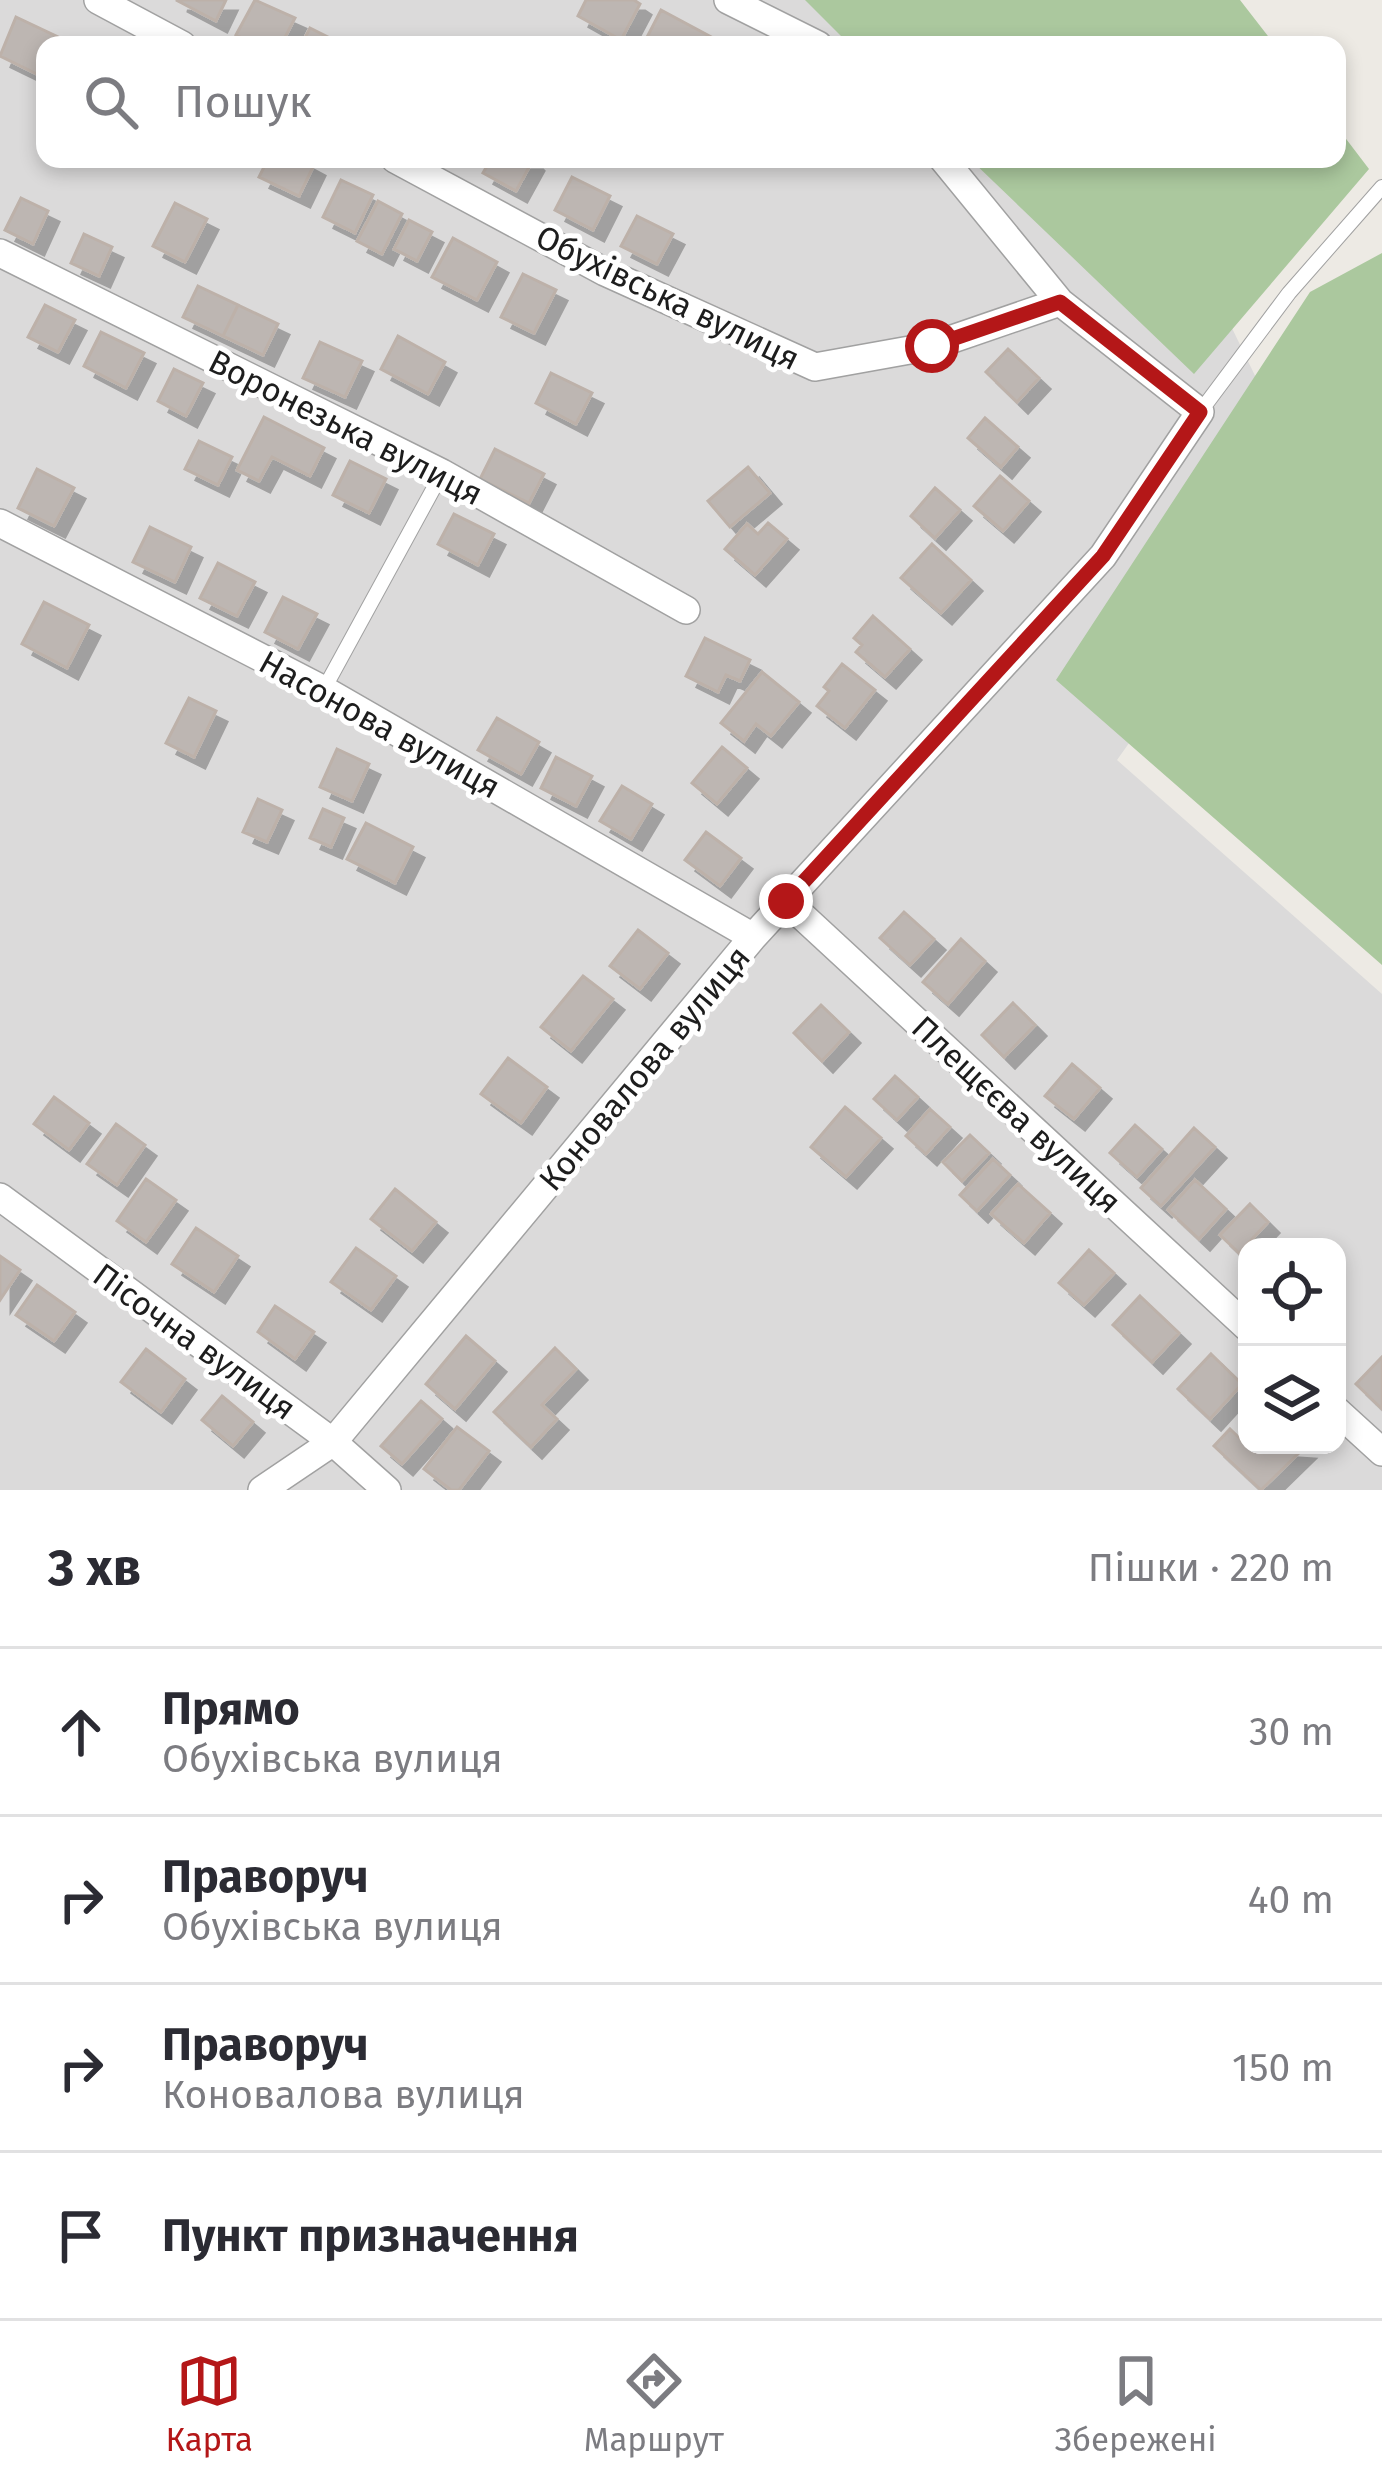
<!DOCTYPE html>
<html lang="uk">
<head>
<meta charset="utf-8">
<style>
	body { margin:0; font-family:"Fira Sans",sans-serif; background:#f7f7f7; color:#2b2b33 }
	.controls { position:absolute; right:36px; bottom:36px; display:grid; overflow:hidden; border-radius:24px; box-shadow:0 6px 18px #0003 }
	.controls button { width:108px; height:108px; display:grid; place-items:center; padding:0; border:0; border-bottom:3px solid #e1e1e2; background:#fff; color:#2b2b33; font:60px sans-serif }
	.stop { position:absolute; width:36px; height:36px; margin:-27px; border:9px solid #b41718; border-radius:50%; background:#fff }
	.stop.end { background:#b41718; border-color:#fff; box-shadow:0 3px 12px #0008 }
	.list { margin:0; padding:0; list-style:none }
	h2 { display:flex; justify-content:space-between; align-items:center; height:156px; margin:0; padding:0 48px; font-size:51px }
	h2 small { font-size:39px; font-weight:400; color:#7c7c81 }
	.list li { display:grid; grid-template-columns:78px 1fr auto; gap:36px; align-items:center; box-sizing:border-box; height:168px; padding:0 48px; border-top:3px solid #e1e1e2 }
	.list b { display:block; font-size:45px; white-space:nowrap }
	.list p { margin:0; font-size:39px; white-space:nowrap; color:#7c7c81 }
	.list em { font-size:39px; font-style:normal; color:#7c7c81 }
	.icon { flex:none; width:66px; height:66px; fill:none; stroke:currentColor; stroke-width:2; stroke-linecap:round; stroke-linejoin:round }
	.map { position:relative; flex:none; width:1382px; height:1490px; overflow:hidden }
	.search { position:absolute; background:#fff; box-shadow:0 6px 18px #0003; left:36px; right:36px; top:36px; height:132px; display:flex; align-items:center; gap:30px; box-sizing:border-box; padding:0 42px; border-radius:24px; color:#7c7c81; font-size:45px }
	.sheet { height:828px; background:#fff }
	nav { display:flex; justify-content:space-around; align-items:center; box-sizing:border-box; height:168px; border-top:3px solid #e1e1e2; background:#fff; font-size:33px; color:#7c7c81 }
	nav a { display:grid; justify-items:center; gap:6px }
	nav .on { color:#b41718 }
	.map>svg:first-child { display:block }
</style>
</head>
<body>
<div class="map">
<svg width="1382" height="1490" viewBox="0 0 1382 1490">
	<defs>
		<filter id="shadow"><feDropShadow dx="11" dy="11" stdDeviation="0" flood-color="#0004"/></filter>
	</defs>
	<rect width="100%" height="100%" fill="#edeae4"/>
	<!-- residential -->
	<path fill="#dbdada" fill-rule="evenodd" d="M0,0h1073l22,45h-1050v114h1105l160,330 -193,271 265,234v496h-1382zM1247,1247h90v198h-90z"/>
	<!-- forest -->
	<path fill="#abc89e" d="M805,0h435l35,45h-425z
		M1337,127l32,42 -175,205 -224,-215h367z
		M1382,253v712l-326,-285 254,-388z"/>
	<!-- building -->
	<path fill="#bdb6b2" stroke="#bdb1a9" stroke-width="3" filter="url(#shadow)" d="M176,0h50l-10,21z
		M255,0l40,18 -14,27h-26l-19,-10z
		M586,0h48l6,4 -19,36 -43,-24z
		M661,10l56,30 -3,5h-71z
		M16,17l42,20 -4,8h-9v18l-6,12 -39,-19z
		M310,28l34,17h-43z
		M268,159h35l11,6 -15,31 -40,-19z
		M491,159h41l1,1 -17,31 -33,-18z
		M572,177l38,19 -17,34 -38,-20z
		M341,180l32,15 -18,38 -32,-16z
		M21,198l27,13 -15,33 -28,-14z
		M378,201l24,13 -20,40 -25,-13z
		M175,203l32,16 -22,43 -32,-16z
		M637,216l36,18 -16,30 -36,-18z
		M409,220l23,12 -15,29 -23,-12z
		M84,234l28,13 -13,29 -28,-13z
		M453,238l44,24 -20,38 -45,-23z
		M523,274l33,16 -22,43 -33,-16z
		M198,286l40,19 -15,31 -40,-19z
		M45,305l30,15 -17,32 -30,-15z
		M238,305l40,19 -15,31 -40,-19z
		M101,332l43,21 -18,35 -42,-22z
		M398,336l47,26 -17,32 -47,-25z
		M320,342l42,19 -17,36 -42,-19z
		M1008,349l31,29 -22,24 -31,-30z
		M174,369l29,14 -17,33 -28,-15z
		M551,373l41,20 -16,31 -40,-21z
		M264,417l60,31 -14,28 -38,-19 -13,24 -22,-11z
		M985,418l33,29 -17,20 -33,-29z
		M199,441l33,16 -14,28 -33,-16z
		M495,449l49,25 -15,29 -49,-24z
		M350,461l36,18 -17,34 -36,-18z
		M748,467l22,26 -40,34 -22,-26z
		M37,469l37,19 -20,38 -36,-18z
		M1000,476l29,25 -26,30 -29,-25z
		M935,488l25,22 -25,28 -24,-22z
		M454,514l40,20 -16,31 -40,-21z
		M768,523l19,16 -32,36 -30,-26 22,-25 11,10z
		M150,527l41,20 -16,35 -42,-20z
		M932,544l39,36 -30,33 -40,-35z
		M218,563l37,19 -18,34 -37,-18z
		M283,597l34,17 -19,35 -33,-17z
		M44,602l45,23 -22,43 -45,-24z
		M873,616l37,33 -25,28 -29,-25 6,-7 -8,-7z
		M705,638l45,22 -10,21 -14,-6 -8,17 -32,-16z
		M842,664l33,26 -30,38 -28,-22 12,-15 -5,-4z
		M762,672l37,30 -28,34 -15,-12 -12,17 -23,-18z
		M189,698l27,13 -22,46 -28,-14z
		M497,718l42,24 -18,32 -43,-24z
		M722,747l25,21 -30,36 -25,-21z
		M337,749l32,15 -17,37 -32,-14z
		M556,757l36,19 -16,30 -35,-18z
		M622,786l30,18 -21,35 -31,-18z
		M258,799l24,11 -15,32 -24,-10z
		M323,809l21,9 -13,29 -21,-9z
		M366,823l47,24 -18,36 -48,-24z
		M706,832l35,26 -21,28 -35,-26z
		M904,912l30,27 -24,26 -30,-27z
		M638,930l30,23 -28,36 -30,-23z
		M961,939l24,22 -37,43 -25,-22z
		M583,976l30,23 -42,52 -30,-24z
		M1013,1003l22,22 -31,32 -22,-22z
		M821,1005l28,27 -27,29 -28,-28z
		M508,1058l39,29 -26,36 -40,-29z
		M1072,1064l28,24 -26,31 -29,-23z
		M895,1076l23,21 -21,23 -23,-21z
		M54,1097l35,26 -20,27 -35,-26z
		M845,1107l36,31 -35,39 -35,-30z
		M930,1109l20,18 -24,27 -20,-18z
		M116,1124l29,21 -28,40 -30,-21z
		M1135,1125l27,24 -25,28 -27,-24z
		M1194,1128l21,19 -54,59 -20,-18z
		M970,1135l19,18 -27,28 -19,-19z
		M993,1159l17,16 -33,36 -17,-16z
		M146,1179l30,21 -30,42 -29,-21z
		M1195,1180l31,29 -27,30 -31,-29z
		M1018,1184l32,29 -26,30 -33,-29z
		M395,1189l41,33 -24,29 -41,-32z
		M1250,1204l18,18 -29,31 -19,-18z
		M196,1228l42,28 -24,36 -42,-28z
		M356,1248l40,28 -25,34 -40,-28z
		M1089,1250l25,23 -30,32 -25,-22z
		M0,1256l20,14 -20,30z
		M37,1285l38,27 -21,29 -38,-26z
		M1140,1296l39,37 -27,29 -39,-37z
		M275,1306l39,26 -19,27 -37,-27z
		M466,1336l29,25 -40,48 -29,-25z
		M555,1348l21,21 -34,36 15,14 -26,28 -37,-35z
		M146,1349l39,30 -24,33 -40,-30z
		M1211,1354l31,30 -32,35 -32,-30z
		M1382,1357v52l-26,-25z
		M222,1396l31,26 -20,24 -31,-26z
		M421,1401l21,18 -40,45 -21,-18z
		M457,1427l32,24 -30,39h-8l-27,-21z
		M1230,1429l23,22 6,-6 45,3 -43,42 -47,-44z"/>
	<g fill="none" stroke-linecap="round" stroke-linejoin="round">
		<!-- lane casing -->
		<g stroke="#a1a1a1" stroke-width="16">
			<path id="lane" d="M1200,412l89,-119 93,-106
				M324,689l118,-216"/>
		</g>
		<!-- street casing -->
		<g stroke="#a1a1a1" stroke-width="30">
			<path id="street" d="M98,0l84,45
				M728,0l90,45
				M943,159l117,143
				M0,253l442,220 244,137
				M0,523l324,167 429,247
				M786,901l461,426
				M0,1197l333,245 54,48
				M1337,1411l45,41
				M262,1490l71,-48 420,-505 350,-381 97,-144 -140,-110 -128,44 -117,21 -210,-95 -210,-113"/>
		</g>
		<!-- lane -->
		<use href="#lane" stroke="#fff" stroke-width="14"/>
		<!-- street -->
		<use href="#street" stroke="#fff" stroke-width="27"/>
	</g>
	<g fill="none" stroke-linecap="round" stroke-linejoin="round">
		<!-- route -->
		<path stroke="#b41718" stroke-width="15" d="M786,901l317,-345 97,-144 -140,-110 -128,44"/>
	</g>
	<g text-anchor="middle" stroke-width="10" stroke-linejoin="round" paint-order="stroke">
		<!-- street labels -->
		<g font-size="33" fill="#1d1d1d" stroke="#fff">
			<text transform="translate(668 297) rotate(26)" y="12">Обухівська вулиця</text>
			<text transform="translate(346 427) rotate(27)" y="12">Воронезька вулиця</text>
			<text transform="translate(380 724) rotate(29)" y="12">Насонова вулиця</text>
			<text transform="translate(644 1068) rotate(-50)" y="12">Коновалова вулиця</text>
			<text transform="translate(1017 1114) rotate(43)" y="12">Плещєєва вулиця</text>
			<text transform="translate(195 1341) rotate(36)" y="12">Пісочна вулиця</text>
		</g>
	</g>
</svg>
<div class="controls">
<button><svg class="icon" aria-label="locate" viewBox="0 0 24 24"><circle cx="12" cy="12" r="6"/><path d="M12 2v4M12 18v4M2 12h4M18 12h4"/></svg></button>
<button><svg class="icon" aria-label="layers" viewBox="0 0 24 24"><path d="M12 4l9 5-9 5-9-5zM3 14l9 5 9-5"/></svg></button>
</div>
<div class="stop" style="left:932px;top:346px"></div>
<div class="stop end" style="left:786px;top:901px"></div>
<div class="search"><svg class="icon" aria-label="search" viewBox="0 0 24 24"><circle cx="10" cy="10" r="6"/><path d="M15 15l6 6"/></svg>Пошук</div>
</div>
<section class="sheet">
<h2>3 хв<small>Пішки · 220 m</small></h2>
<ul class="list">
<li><svg class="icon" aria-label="ahead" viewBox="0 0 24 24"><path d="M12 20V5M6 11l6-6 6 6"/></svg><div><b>Прямо</b><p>Обухівська вулиця</p></div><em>30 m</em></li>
<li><svg class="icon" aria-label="right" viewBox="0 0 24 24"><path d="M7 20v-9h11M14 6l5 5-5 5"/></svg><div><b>Праворуч</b><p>Обухівська вулиця</p></div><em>40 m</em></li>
<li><svg class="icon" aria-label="right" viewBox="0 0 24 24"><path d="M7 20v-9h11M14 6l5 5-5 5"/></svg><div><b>Праворуч</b><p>Коновалова вулиця</p></div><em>150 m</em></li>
<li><svg class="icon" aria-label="arrive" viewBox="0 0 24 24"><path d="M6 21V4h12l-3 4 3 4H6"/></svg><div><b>Пункт призначення</b></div></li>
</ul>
</section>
<nav>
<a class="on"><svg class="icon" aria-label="map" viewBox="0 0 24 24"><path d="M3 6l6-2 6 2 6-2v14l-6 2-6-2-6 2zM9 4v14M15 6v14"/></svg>Карта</a>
<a><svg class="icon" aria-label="directions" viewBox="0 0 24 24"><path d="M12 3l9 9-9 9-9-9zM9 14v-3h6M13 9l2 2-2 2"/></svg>Маршрут</a>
<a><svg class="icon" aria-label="saved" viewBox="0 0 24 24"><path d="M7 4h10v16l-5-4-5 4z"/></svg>Збережені</a>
</nav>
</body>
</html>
